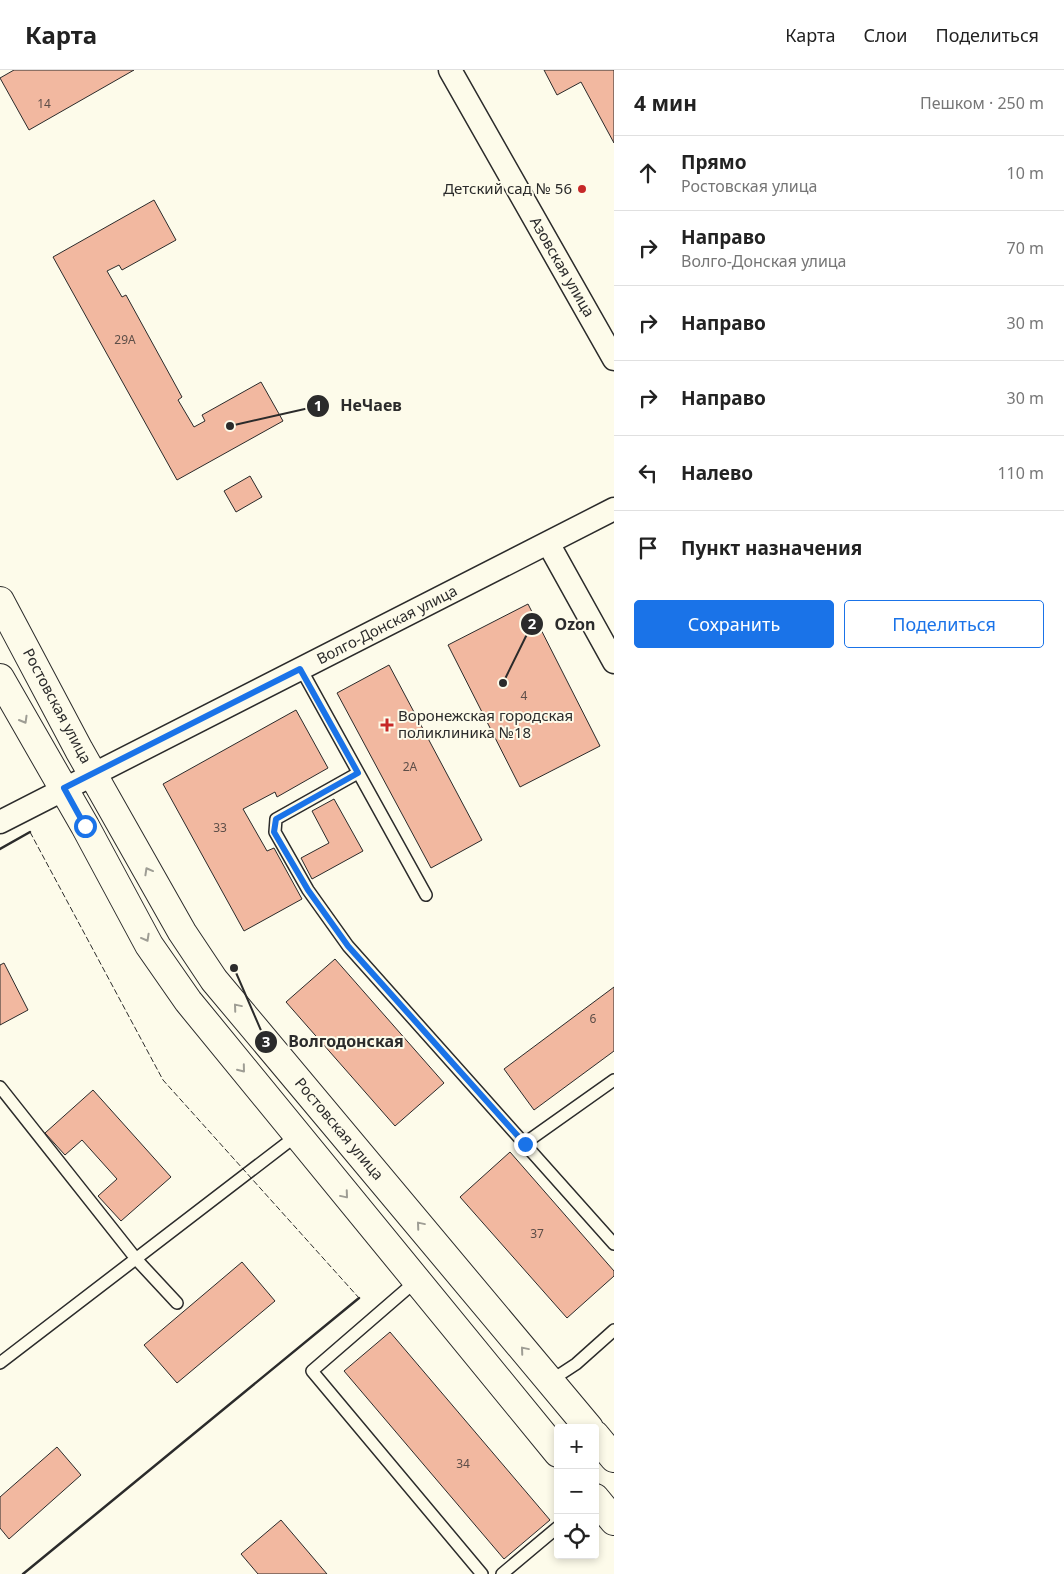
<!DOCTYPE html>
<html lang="ru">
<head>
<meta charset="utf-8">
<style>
	body { margin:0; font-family:"Noto Sans",sans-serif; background:#f6f6f6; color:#222 }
	.controls { position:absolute; right:15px; bottom:15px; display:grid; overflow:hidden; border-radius:5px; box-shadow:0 2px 8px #0003 }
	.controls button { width:45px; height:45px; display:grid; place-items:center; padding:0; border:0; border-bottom:1px solid #e0e0e0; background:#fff; color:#222; font:25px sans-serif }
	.stop { position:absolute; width:15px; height:15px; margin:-11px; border:4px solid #1a73e8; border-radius:50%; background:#fff }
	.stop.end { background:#1a73e8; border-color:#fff; box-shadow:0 1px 5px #0008 }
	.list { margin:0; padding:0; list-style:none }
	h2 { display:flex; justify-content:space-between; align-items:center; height:65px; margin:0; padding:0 20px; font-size:21px }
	h2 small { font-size:16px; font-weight:400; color:#767676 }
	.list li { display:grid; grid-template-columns:32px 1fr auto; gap:15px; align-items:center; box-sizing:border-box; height:75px; padding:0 20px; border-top:1px solid #e0e0e0 }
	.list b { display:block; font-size:19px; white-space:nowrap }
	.list p { margin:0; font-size:16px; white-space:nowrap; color:#767676 }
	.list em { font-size:16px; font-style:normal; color:#767676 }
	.actions { display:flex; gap:10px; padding:15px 20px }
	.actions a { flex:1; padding:11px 0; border:1px solid #1a73e8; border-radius:5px; text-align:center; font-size:18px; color:#1a73e8 }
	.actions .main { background:#1a73e8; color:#fff }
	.icon { flex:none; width:28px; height:28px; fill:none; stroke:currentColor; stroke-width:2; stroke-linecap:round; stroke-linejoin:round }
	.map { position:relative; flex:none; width:614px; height:1504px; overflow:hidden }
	header { display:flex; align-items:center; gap:30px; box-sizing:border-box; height:70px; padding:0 25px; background:#fff; border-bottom:1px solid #e0e0e0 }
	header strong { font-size:24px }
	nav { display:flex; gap:28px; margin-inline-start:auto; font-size:18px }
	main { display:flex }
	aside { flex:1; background:#fff }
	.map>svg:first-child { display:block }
</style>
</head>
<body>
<header>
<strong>Карта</strong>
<nav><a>Карта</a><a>Слои</a><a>Поделиться</a></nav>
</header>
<main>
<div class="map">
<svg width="614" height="1504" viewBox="0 0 614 1504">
	<rect width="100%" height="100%" fill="#fdfbea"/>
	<!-- building -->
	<path fill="#f2b8a0" stroke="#2b2b2b" d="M14,0h120l-105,60 -29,-52z
		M544,0h70v73l-33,-61 -24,13z
		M154,130l22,40 -54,30 -3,-5 -12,6 15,26 4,-2 56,102 -4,3 16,27 11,-6 -3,-6 59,-33 22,39 -106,59 -124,-223z
		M250,406l12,21 -26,15 -12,-21z
		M528,534l72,142 -80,41 -72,-142z
		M389,595l93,175 -51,28 -94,-175z
		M296,640l32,58 -51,29 -2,-5 -32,17 24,42 7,-3 28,51 -58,32 -81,-147z
		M334,729l29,52 -51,28 -11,-21 28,-15 -17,-32z
		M335,889l109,124 -49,43 -109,-124z
		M4,893l24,47 -28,15v-60z
		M614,917v64l-80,59 -30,-41z
		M93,1020l78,87 -50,44 -23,-25 19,-17 -35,-39 -17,15 -20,-22z
		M510,1082l104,119v5l-47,42 -107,-121z
		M242,1192l33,39 -98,82 -33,-38z
		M390,1262l160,188 -46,39 -160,-188z
		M57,1377l24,28 -72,64 -9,-11v-31z
		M281,1450l46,54h-69l-17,-20z"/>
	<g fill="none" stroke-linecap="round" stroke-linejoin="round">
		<!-- service casing -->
		<g stroke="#2b2b2b" stroke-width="14">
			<path id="service" d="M301,599l125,226
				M358,703l-82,46 -1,13 33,58 40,56 266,298
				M0,1017l137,173 40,43
				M525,1073l89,-63
				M416,1211l-104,90 170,203
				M0,1293l296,-227
				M550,1311l26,-17 38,-34
				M502,1504l56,-47"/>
		</g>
		<!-- minor casing -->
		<g stroke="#2b2b2b" stroke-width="25">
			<path id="minor" d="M450,0l164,289
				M548,473l66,119
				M0,752l614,-313"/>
		</g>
		<!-- tertiary casing -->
		<g stroke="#2b2b2b" stroke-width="30">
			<path id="tertiary" d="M0,531l79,149 103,182 32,48 375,448
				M0,608l85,148 64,119 39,56 370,452
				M595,1365l19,23
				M595,1428l19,23"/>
		</g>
		<!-- service -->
		<use href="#service" stroke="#fdfbea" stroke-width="11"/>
		<!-- minor -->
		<use href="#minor" stroke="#fdfbea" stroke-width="22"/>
		<!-- tertiary -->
		<use href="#tertiary" stroke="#fdfbea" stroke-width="28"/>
		<!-- fence -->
		<path stroke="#2b2b2b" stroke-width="1" stroke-dasharray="6 2.5" stroke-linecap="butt" d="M30,762l133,248 196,218"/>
		<!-- wall -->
		<path stroke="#2b2b2b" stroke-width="2.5" d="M0,779l30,-17
			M23,1504l336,-276"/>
	</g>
	<!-- one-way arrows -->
	<defs><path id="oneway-chevron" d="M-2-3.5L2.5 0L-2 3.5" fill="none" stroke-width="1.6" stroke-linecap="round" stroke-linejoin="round" transform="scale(1.25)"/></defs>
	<g stroke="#9e9d94">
		<use href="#oneway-chevron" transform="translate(24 650) rotate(60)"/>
		<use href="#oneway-chevron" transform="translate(148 801) rotate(-119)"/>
		<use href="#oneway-chevron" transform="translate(146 868) rotate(61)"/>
		<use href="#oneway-chevron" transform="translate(237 937) rotate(-130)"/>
		<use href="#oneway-chevron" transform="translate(242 999) rotate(51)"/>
		<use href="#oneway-chevron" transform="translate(345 1125) rotate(50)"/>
		<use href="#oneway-chevron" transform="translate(420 1155) rotate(-130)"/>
		<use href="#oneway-chevron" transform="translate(524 1280) rotate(-130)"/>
	</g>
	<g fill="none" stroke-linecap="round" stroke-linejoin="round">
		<!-- route -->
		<path stroke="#1a73e8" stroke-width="6" d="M85,756l-21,-38 236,-119 58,104 -82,46 -2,13 34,58 40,56 177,198"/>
	</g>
	<!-- markers -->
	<g fill="#c62828" stroke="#fdfbea" stroke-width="2">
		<circle cx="582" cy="119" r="5"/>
		<path d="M384.5 647.5h5v5h5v5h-5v5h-5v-5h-5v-5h5z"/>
	</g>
	<g text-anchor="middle" stroke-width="4" stroke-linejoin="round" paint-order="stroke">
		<!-- number labels -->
		<g font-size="12" fill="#5d4e48">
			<text x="44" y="38">14</text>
			<text x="125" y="274">29А</text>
			<text x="524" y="630">4</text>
			<text x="410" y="701">2А</text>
			<text x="220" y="762">33</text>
			<text x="593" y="953">6</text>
			<text x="537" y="1168">37</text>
			<text x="463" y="1398">34</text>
		</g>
		<!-- poi labels -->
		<g font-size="15" fill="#2b2b2b" stroke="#fdfbea" text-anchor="end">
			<text x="572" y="124">Детский сад № 56</text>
			<text x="398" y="651" text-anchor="start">Воронежская городская<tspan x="398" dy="17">поликлиника №18</tspan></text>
		</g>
		<!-- street labels -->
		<g font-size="15" fill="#2b2b2b" stroke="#fdfbea">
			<text transform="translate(562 197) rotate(60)" y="5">Азовская улица</text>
			<text transform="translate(387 555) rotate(-27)" y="5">Волго-Донская улица</text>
			<text transform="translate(57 636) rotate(62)" y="5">Ростовская улица</text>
			<text transform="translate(339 1059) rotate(50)" y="5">Ростовская улица</text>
		</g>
	</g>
	<!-- callouts -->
	<path fill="none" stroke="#2b2b2b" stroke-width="2" d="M230 356L318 336M503 613L532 554M234 898L266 972"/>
	<g fill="#2b2b2b" stroke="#fdfbea" stroke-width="2">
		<circle cx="230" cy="356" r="5"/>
		<circle cx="503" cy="613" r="5"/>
		<circle cx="234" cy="898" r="5"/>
		<circle cx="318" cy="336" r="12"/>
		<circle cx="532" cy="554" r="12"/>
		<circle cx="266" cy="972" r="12"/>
	</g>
	<g font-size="15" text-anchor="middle" font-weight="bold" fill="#fff">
		<text x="318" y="341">1</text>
		<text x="532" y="559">2</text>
		<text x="266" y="977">3</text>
	</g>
	<g font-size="16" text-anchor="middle" font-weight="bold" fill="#2b2b2b" stroke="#fdfbea" stroke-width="4" stroke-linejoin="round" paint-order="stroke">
		<text x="371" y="341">НеЧаев</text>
		<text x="575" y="560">Ozon</text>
		<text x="346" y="977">Волгодонская</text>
	</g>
</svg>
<div class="controls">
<button>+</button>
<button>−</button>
<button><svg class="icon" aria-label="locate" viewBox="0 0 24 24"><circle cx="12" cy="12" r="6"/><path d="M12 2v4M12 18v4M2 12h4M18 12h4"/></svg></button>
</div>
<div class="stop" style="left:85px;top:756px"></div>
<div class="stop end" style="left:525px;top:1074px"></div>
</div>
<aside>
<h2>4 мин<small>Пешком · 250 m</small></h2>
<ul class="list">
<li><svg class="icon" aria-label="ahead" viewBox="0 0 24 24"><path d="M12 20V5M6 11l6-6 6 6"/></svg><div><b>Прямо</b><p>Ростовская улица</p></div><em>10 m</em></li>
<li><svg class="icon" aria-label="right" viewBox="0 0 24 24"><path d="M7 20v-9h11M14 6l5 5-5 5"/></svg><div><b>Направо</b><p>Волго-Донская улица</p></div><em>70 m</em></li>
<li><svg class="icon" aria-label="right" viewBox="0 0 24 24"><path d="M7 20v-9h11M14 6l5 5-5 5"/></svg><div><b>Направо</b></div><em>30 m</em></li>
<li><svg class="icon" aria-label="right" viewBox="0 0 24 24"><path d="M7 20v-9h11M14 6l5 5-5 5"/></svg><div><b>Направо</b></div><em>30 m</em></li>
<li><svg class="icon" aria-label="left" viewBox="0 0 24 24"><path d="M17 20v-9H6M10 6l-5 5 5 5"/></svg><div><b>Налево</b></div><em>110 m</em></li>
<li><svg class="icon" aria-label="arrive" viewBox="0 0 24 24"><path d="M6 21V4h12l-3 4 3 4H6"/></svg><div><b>Пункт назначения</b></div></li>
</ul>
<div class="actions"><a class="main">Сохранить</a><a>Поделиться</a></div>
</aside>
</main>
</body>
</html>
